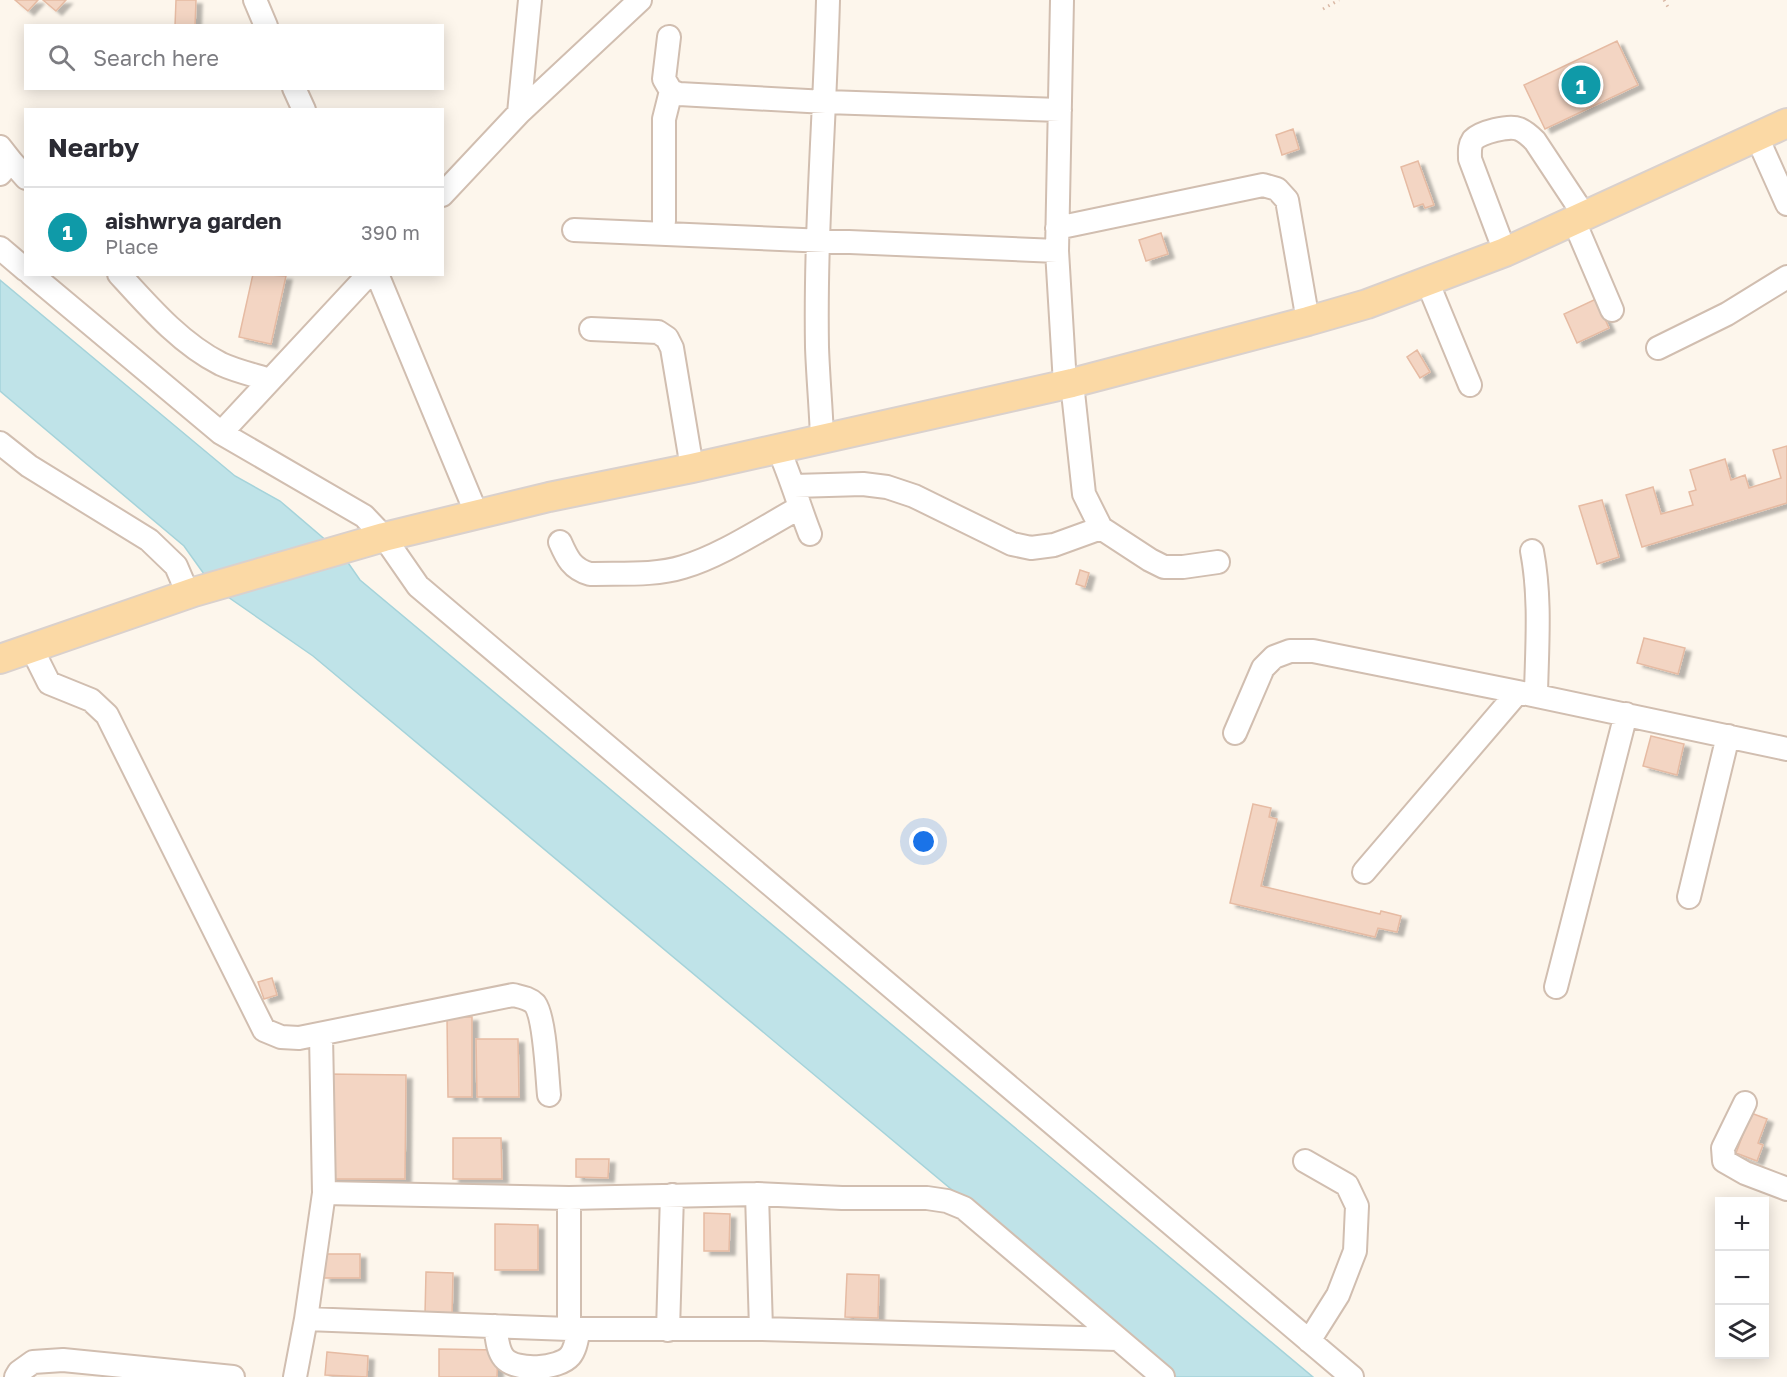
<!DOCTYPE html>
<html lang="en">
<head>
<meta charset="utf-8">
<style>
	body { margin:0; font-family:"Golos Text",sans-serif; background:#f7f7f7; color:#2b2b33 }
	.controls { position:absolute; right:18px; bottom:18px; display:grid; overflow:hidden; border-radius:0px; box-shadow:0 3px 15px #0003 }
	.controls button { width:54px; height:54px; display:grid; place-items:center; padding:0; border:0; border-bottom:2px solid #e1e1e2; background:#fff; color:#2b2b33; font:30px sans-serif }
	.you { position:absolute; left:924px; top:842px; width:21px; height:21px; margin:-15px; border:4px solid #fff; border-radius:50%; background:#1a73e8; box-shadow:0 0 0 9px #1a73e833 }
	.badge { display:grid; place-items:center; width:39px; height:39px; border-radius:50%; background:#e76f51; color:#fff; font-size:20px; font-weight:700 }
	.pin { position:absolute; translate:-50% -50%; border:3px solid #fff; box-shadow:0 2px 6px #0006 }
	.list { margin:0; padding:0; list-style:none }
	h2 { display:flex; justify-content:space-between; align-items:center; height:78px; margin:0; padding:0 24px; font-size:26px }
	h2 small { font-size:20px; font-weight:400; color:#7c7c81 }
	.list li { display:grid; grid-template-columns:39px 1fr auto; gap:18px; align-items:center; box-sizing:border-box; height:90px; padding:0 24px; border-top:2px solid #e1e1e2 }
	.list b { display:block; font-size:22px; white-space:nowrap }
	.list p { margin:0; font-size:20px; white-space:nowrap; color:#7c7c81 }
	.list em { font-size:20px; font-style:normal; color:#7c7c81 }
	.icon { flex:none; width:33px; height:33px; fill:none; stroke:currentColor; stroke-width:2; stroke-linecap:round; stroke-linejoin:round }
	.map { position:relative; flex:none; width:1787px; height:1377px; overflow:hidden }
	.search { position:absolute; background:#fff; box-shadow:0 3px 15px #0003; left:24px; top:24px; width:420px; height:66px; display:flex; align-items:center; gap:15px; box-sizing:border-box; padding:0 21px; border-radius:0px; color:#7c7c81; font-size:22px }
	.panel { position:absolute; background:#fff; box-shadow:0 3px 15px #0003; left:24px; top:108px; width:420px; height:168px; border-radius:0px }
	.map>svg:first-child { display:block }
</style>
</head>
<body>
<div class="map">
<svg width="1787" height="1377" viewBox="0 0 1787 1377">
	<defs>
		<filter id="shadow"><feDropShadow dx="6" dy="4" stdDeviation="1.5" flood-color="#0004"/></filter>
	</defs>
	<rect width="100%" height="100%" fill="#fdf6ec"/>
	<!-- water -->
	<path fill="#bfe3e8" stroke="#a5d3da" stroke-width="1.5" d="M0,280l235,196 45,25 62,53 18,26 953,797h-137l-863,-721 -85,-59 -24,-23 -20,-28 -184,-155z"/>
	<!-- building -->
	<path fill="#f3d5c3" stroke="#e6bba3" stroke-width="1.5" filter="url(#shadow)" d="M15,0h23l-10,11z
		M43,0h23l-10,11z
		M176,0h20l-1,26h-20z
		M1617,41l21,44 -93,44 -21,-44z
		M1293,129l6,20 -17,6 -6,-20z
		M1418,161l16,44 -9,3 -2,-4 -9,3 -13,-40z
		M1161,233l7,21 -22,7 -7,-21z
		M253,274l33,2 -15,68 -32,-7z
		M1596,299l13,29 -32,15 -13,-29z
		M1417,350l13,22 -10,6 -13,-21z
		M1787,446v57l-145,44 -16,-52 27,-8 8,27 32,-9 -4,-13 7,-2 -6,-20 35,-11 6,21 14,-5 4,13 32,-10 -8,-28z
		M1602,500l17,57 -22,7 -18,-58z
		M1080,570l9,3 -4,14 -9,-3z
		M1644,638l41,10 -7,26 -41,-11z
		M1651,736l33,8 -7,31 -34,-9z
		M1253,804l18,4 -2,9 8,2 -16,67 119,28 1,-3 20,5 -4,16 -19,-4 -3,9 -145,-34z
		M272,978l5,17 -13,4 -6,-17z
		M447,1017h25v80h-24z
		M476,1039h42l1,58h-42z
		M326,1074l80,1 -1,104h-80z
		M1751,1113l16,6 -9,24 5,2 -6,16 -21,-8z
		M453,1138h48l1,41h-49z
		M576,1159h33l-1,19 -32,-1z
		M704,1213l26,1 -1,37h-25z
		M495,1224l43,1v45h-43z
		M324,1254h36v24h-36z
		M426,1272l27,1 -1,42 -27,-1z
		M847,1274l32,1 -1,43 -33,-1z
		M439,1349l59,1 -1,27h-58z
		M327,1352l41,4 -1,21 -42,-2z"/>
	<g fill="none" stroke-linecap="round" stroke-linejoin="round">
		<!-- minor casing -->
		<g stroke="#d1beb0" stroke-width="26">
			<path id="minor" d="M255,0l11,26
				M1062,0l-5,251 8,133
				M669,37l-5,42 7,12 8,3 147,8 234,8
				M294,88l10,22
				M519,113l11,-113
				M1757,137l30,67
				M0,147l11,14 -11,13
				M11,161l15,17
				M442,195l77,-82 121,-113
				M664,221v-102l7,-28
				M1574,221l38,89
				M1057,228l206,-43 14,4 10,11 21,121
				M574,230l483,21
				M0,248l26,22
				M1505,252l-35,-93c0,-7 -1,-13 3,-19 8,-8 36,-15 46,-11 7,3 11,7 16,12l49,74
				M31,274l190,159 143,83 20,21 34,49 934,791
				M119,274c30,33 62,70 102,90 15,7 33,11 49,16
				M377,274l100,241
				M1427,281l43,104
				M591,329l67,3 9,6 5,10 20,120
				M1658,348l69,-34 60,-37
				M1072,383l12,111 17,34 49,32 14,7h19l35,-5
				M221,433l148,-159
				M822,438c-1,-30 -4,-61 -5,-91 -2,-116 8,-231 11,-347
				M0,443l29,23 120,74 27,26 12,28
				M778,448c13,29 21,58 32,86
				M794,486l69,-2 24,3 27,9 98,48 19,4 23,-3 47,-17
				M560,542c7,16 12,27 30,32 30,-1 64,2 93,-7 38,-11 81,-40 116,-59
				M1532,551c9,47 5,95 4,143
				M32,649l17,34 42,17 16,15 157,315 17,7 18,1 214,-43c8,2 16,3 22,9 10,14 12,71 14,91
				M1235,733l28,-65 11,-11 16,-6h23l205,41
				M1364,872l154,-180 269,57
				M1689,897l39,-161
				M1556,987l70,-273
				M321,1035l3,158 -18,126 263,10h192l357,10
				M1745,1103l-22,45 1,13 21,12 42,16
				M1305,1161l42,24 10,21 -2,45 -17,44 -29,46
				M324,1193l245,5 188,-4 85,4h85l20,3 17,7 199,169
				M757,1194l4,135
				M569,1198v131
				M495,1326c2,10 2,24 9,32 12,14 55,11 66,-2 6,-7 7,-19 9,-27
				M668,1330l4,-135
				M16,1377l3,-5 14,-10 30,-2 170,17
				M295,1377l11,-58"/>
		</g>
		<!-- major casing -->
		<g stroke="#dad1cd" stroke-width="32">
			<path id="major" d="M0,659l194,-67 190,-55 165,-40 143,-29 380,-85 236,-62 59,-17 138,-52 282,-129"/>
		</g>
		<!-- path -->
		<path stroke="#d9b8a5" stroke-width="3" stroke-dasharray="1.5 4.5" stroke-linecap="butt" d="M1664,0l4,7
			M1323,9l16,-9"/>
		<!-- minor -->
		<use href="#minor" stroke="#fff" stroke-width="22"/>
		<!-- major -->
		<use href="#major" stroke="#fbd9a5" stroke-width="28"/>
	</g>
</svg>
<div class="controls">
<button>+</button>
<button>−</button>
<button><svg class="icon" aria-label="layers" viewBox="0 0 24 24"><path d="M12 4l9 5-9 5-9-5zM3 14l9 5 9-5"/></svg></button>
</div>
<div class="you"></div>
<div class="pin badge" style="left:1581px;top:85px;background:#0f9aa8">1</div>
<div class="search"><svg class="icon" aria-label="search" viewBox="0 0 24 24"><circle cx="10" cy="10" r="6"/><path d="M15 15l6 6"/></svg>Search here</div>
<section class="panel">
<h2>Nearby<small></small></h2>
<ul class="list">
<li><span class="badge" style="background:#0f9aa8">1</span><div><b>aishwrya garden</b><p>Place</p></div><em>390 m</em></li>
</ul>
</section>
</div>
</body>
</html>
